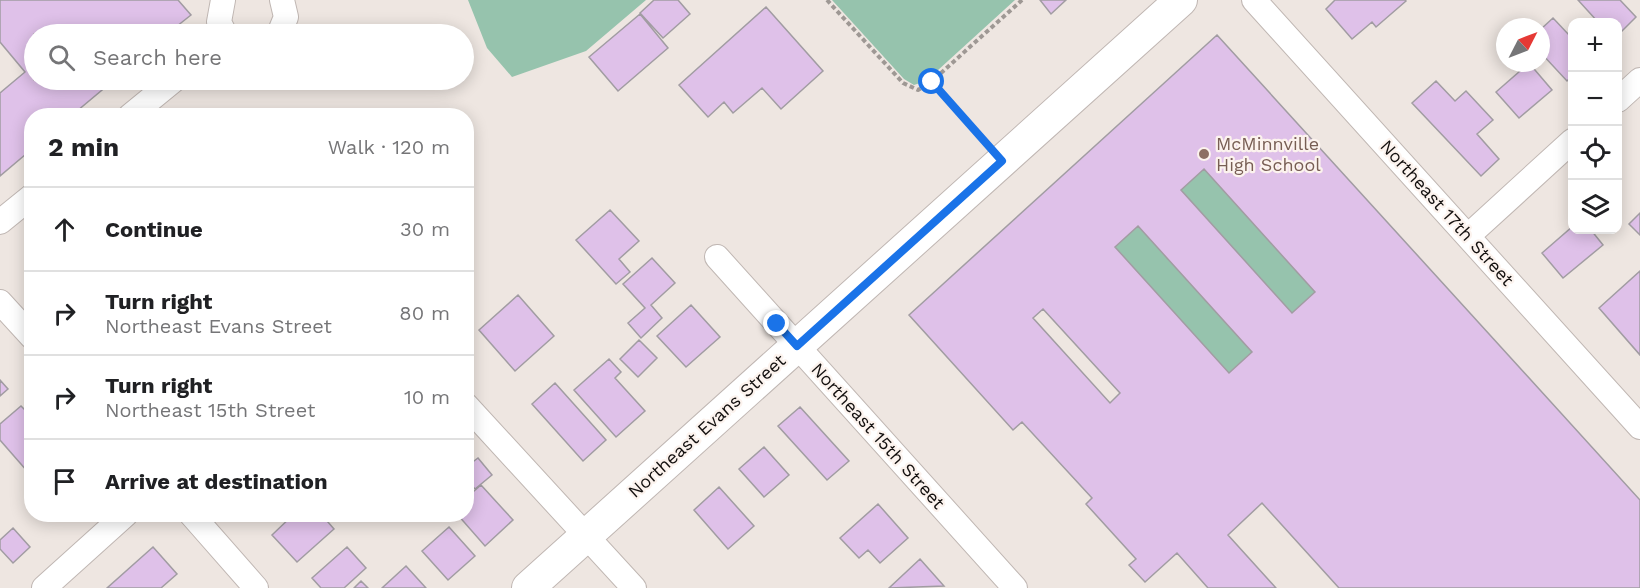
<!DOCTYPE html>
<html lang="en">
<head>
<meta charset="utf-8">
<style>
	body { margin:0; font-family:"Work Sans",sans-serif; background:#f6f6f6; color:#202124 }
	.controls { position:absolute; right:18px; top:18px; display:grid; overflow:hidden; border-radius:12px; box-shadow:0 3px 15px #0003 }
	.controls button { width:54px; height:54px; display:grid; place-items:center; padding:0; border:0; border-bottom:2px solid #e0e0e0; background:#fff; color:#202124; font:30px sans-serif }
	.compass { position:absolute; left:1496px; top:18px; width:54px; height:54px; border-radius:50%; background:#fff; box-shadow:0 3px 15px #0003; rotate:48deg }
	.stop { position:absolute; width:18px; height:18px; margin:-14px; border:4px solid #1a73e8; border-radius:50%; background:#fff }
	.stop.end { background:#1a73e8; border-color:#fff; box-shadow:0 2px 6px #0008 }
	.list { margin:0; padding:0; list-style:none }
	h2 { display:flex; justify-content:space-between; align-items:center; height:78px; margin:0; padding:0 24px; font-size:26px }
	h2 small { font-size:20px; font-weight:400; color:#757577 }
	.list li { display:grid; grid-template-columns:39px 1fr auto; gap:18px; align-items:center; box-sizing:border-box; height:84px; padding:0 24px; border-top:2px solid #e0e0e0 }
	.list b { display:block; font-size:22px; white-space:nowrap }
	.list p { margin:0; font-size:20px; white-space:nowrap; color:#757577 }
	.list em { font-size:20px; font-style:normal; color:#757577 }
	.icon { flex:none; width:33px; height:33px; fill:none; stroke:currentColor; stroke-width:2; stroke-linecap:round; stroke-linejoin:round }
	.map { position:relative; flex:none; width:1640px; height:588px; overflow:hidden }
	.search { position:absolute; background:#fff; box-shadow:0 3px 15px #0003; left:24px; top:24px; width:450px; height:66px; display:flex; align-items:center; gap:15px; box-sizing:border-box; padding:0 21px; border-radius:33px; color:#757577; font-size:22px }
	.panel { position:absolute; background:#fff; box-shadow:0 3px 15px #0003; left:24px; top:108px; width:450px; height:414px; border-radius:24px }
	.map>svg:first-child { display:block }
</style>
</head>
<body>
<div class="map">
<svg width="1640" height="588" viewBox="0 0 1640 588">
	<rect width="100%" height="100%" fill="#eee6e1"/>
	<!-- green -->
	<path fill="#96c3ad" d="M468,0h178l-60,51 -74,26 -25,-29z
		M832,0h183l-89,81 -12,4 -10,-6z
		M1204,169l111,123 -23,21 -111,-123z
		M1138,226l114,126 -23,21 -114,-126z"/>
	<!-- building -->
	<path fill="#dfc1e9" stroke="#a19ca2" stroke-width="1.5" fill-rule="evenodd" d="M0,0h178l13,15 -24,19h-133v46h80l-43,36h-39v33l-32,27v-83l25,-21 -25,-30z
		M654,0h24l12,14 -27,24 -23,-25z
		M1040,0h26l-15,14z
		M1335,0h70l1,1 -30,26 -4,-5 -20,17 -26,-30z
		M1578,0h42l16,17 -18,18v-13h-20z
		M766,7l57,64 -42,38 -19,-21 -29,25 -9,-11 -16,15 -29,-32z
		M640,14l28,34 -50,43 -29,-34z
		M1553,18l16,17 3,-3v44l-5,5 -26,-28v-24z
		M1217,35l423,465v88h-301l-77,-85 -34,32 48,53h-68l-31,-35 -32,29 -16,-17 7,-6 -50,-55 6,-6 -70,-76 -9,8 -104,-115zM1204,169l111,123 -23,21 -111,-123zM1138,226l114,126 -23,21 -114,-126zM1043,309l77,84 -10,10 -77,-85z
		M1529,63l23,27 -33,28 -23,-26z
		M1436,81l19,20 11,-10 27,29 -16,14 22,25 -18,17 -69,-73z
		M610,210l29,31 -20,18 11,13 -14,12 -40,-44z
		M1640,213v22l-11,-11z
		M1572,227v3h19l12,15 -40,33 -21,-25z
		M652,258l23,25 -24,22 11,13 -21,20 -13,-15 17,-15 -22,-24z
		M1640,271v84l-41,-47z
		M518,295l36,41 -39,35 -36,-41z
		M691,305l29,32 -34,30 -29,-31z
		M639,340l18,18 -19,19 -18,-18z
		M609,359l12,13 -6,6 30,33 -29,26 -42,-47z
		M0,380l8,9 -8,7z
		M555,383l51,57 -23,21 -51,-57z
		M21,406l11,11v50l-5,4 -27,-31v-16z
		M800,407l49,54 -22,19 -49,-54z
		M764,447l25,28 -25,22 -25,-28z
		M478,458l14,17 -17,14 -9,-10v-12z
		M481,485l32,35 -28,26 -28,-32h9v-16z
		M719,487l35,39 -26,23 -34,-39z
		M878,504l30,34 -28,25 -12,-13 -9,8 -19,-20z
		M294,514h27l13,15 -37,33 -25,-27z
		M449,527l26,29 -27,24 -26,-29z
		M13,528l17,19 -17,16 -13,-14v-9z
		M153,547l24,27 -16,14h-54z
		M347,547l19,21 -22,20h-23l-9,-10z
		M920,559l24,27 -55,2z
		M406,566l20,22h-44z
		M361,581l7,7h-14z"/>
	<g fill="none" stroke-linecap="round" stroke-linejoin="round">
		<!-- minor casing -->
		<g stroke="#c0b7b3" stroke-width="26">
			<path id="minor" d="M223,0l-4,22 6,12
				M1254,0l386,427
				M279,34l7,-17 -4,-17
				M1618,100l22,-20
				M130,116l44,-36
				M0,222l32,-26
				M1468,236l104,-95
				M717,257l298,331
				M0,302l32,35
				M466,405l168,183
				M191,514l65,74
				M44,588l82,-74"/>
		</g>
		<!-- tertiary casing -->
		<g stroke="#c0b7b3" stroke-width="34">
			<path id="tertiary" d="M528,588l653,-588"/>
		</g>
		<!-- path -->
		<path stroke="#9e9894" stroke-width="4" stroke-dasharray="4.5 3" stroke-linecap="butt" d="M827,0l76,83 15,7 13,-8 91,-82
			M931,82l54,60"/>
		<!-- minor -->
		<use href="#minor" stroke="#fff" stroke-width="24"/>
		<!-- tertiary -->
		<use href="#tertiary" stroke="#fff" stroke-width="32"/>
	</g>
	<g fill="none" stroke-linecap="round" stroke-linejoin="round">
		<!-- route -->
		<path stroke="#1a73e8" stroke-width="8" d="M777,324l20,22 205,-185 -70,-79"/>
	</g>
	<!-- markers -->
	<circle fill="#8d6e63" stroke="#fcf3ee" stroke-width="2" cx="1204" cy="154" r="6"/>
	<g text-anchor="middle" stroke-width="4.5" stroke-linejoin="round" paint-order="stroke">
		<!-- education labels -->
		<g font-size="18" fill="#785e54" stroke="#fcf3ee" text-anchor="start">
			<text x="1216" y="150">McMinnville<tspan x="1216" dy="21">High School</tspan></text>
		</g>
		<!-- street labels -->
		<g font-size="18" fill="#13100f" stroke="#fcf3ee">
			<text transform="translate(1447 213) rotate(48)" y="6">Northeast 17th Street</text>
			<text transform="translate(707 426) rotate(-42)" y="6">Northeast Evans Street</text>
			<text transform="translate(878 436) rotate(48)" y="6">Northeast 15th Street</text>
		</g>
	</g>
</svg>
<div class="controls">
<button>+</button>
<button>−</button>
<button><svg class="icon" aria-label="locate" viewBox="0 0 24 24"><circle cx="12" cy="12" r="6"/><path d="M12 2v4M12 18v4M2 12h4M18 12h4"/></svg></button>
<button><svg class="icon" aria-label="layers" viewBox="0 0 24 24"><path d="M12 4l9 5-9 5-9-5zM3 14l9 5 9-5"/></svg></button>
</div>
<svg class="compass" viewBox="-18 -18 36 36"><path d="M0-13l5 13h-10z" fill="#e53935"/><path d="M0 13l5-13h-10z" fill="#757577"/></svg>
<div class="stop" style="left:932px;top:82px"></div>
<div class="stop end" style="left:777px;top:324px"></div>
<div class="search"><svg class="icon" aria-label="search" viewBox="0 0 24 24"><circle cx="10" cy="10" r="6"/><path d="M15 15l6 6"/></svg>Search here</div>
<section class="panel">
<h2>2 min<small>Walk · 120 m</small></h2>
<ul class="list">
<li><svg class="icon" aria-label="ahead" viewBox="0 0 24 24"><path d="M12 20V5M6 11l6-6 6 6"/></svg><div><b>Continue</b></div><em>30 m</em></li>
<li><svg class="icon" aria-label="right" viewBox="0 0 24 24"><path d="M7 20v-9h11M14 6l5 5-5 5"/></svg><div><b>Turn right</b><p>Northeast Evans Street</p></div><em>80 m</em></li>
<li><svg class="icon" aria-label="right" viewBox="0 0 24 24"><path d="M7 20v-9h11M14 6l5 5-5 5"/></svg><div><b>Turn right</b><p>Northeast 15th Street</p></div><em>10 m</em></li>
<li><svg class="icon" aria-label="arrive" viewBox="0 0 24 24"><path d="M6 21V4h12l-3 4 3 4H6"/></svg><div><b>Arrive at destination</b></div></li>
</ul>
</section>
</div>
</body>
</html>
